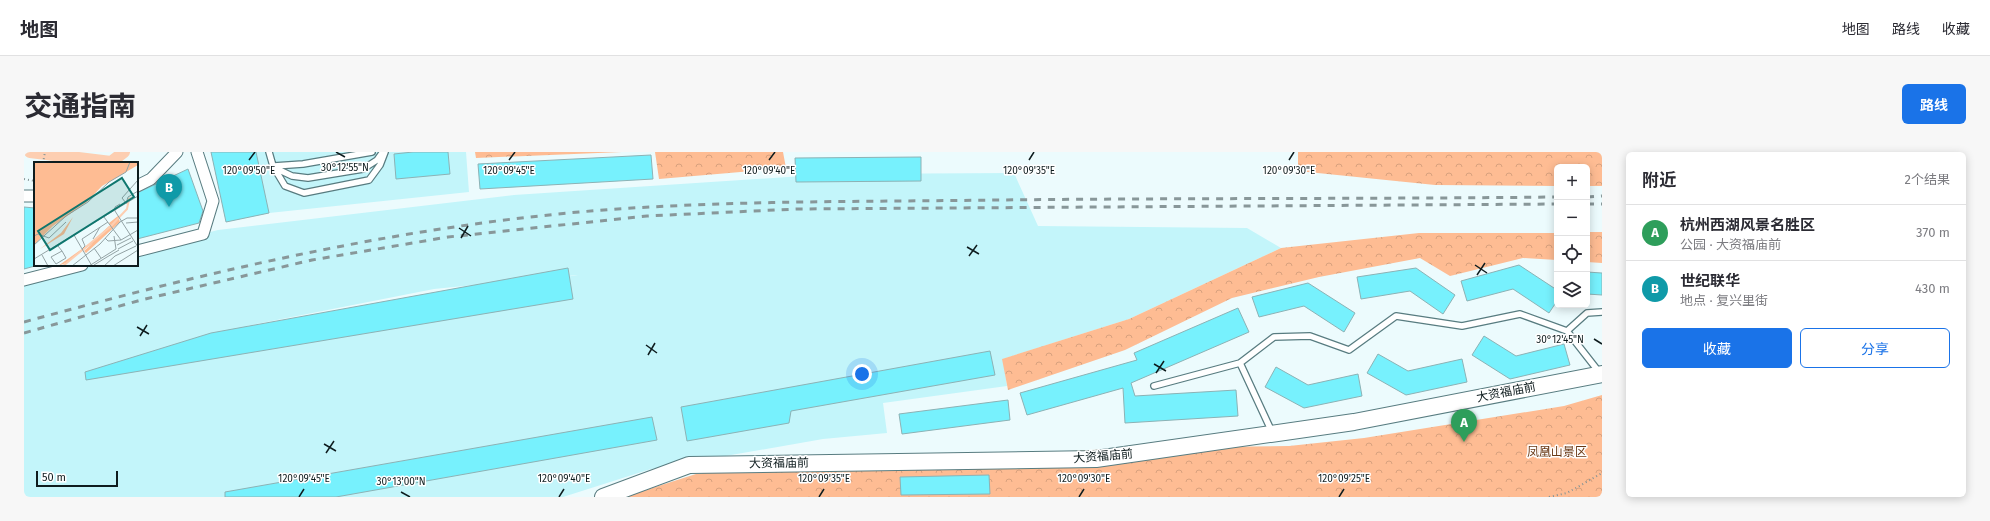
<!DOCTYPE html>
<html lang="zh">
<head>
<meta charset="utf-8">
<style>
	body { margin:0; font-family:"Fira Sans","Noto Sans SC",sans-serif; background:#f7f7f7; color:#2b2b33 }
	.controls { position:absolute; right:12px; top:12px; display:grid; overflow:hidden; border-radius:6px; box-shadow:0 2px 10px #0003 }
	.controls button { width:36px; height:36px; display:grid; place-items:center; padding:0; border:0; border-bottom:1px solid #e1e1e2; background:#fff; color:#2b2b33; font:20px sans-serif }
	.scale { position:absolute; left:12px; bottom:10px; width:82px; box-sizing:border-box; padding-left:4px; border:2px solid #0e1c1e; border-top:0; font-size:11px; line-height:14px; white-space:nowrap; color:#0e1c1e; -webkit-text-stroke:3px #fff; paint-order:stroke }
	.you { position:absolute; left:838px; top:222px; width:14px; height:14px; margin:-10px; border:3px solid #fff; border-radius:50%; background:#1a73e8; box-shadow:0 0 0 6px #1a73e833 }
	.badge { display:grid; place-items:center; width:26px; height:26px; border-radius:50%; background:#1a73e8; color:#fff; font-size:13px; font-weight:700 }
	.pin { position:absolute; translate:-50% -33px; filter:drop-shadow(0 1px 2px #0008) }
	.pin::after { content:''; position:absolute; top:21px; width:14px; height:12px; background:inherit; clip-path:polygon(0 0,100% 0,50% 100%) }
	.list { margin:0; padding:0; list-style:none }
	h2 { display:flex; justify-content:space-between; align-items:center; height:52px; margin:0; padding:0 16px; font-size:17px }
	h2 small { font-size:13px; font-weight:400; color:#7c7c81 }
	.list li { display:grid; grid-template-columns:26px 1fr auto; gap:12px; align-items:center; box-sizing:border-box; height:56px; padding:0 16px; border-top:1px solid #e1e1e2 }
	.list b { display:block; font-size:15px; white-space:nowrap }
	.list p { margin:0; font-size:13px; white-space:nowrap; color:#7c7c81 }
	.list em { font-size:13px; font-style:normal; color:#7c7c81 }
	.actions { display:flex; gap:8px; padding:12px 16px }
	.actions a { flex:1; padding:9px 0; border:1px solid #1a73e8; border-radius:6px; text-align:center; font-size:14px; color:#1a73e8 }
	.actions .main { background:#1a73e8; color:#fff }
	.icon { flex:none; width:22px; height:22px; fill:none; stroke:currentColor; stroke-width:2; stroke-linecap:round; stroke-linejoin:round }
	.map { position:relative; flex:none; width:1578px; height:345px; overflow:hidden; border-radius:6px }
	header { display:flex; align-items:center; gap:24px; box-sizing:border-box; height:56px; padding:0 20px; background:#fff; border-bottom:1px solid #e1e1e2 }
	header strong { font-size:19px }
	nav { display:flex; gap:22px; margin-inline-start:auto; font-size:14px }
	.intro { display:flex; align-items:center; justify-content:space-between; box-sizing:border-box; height:96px; padding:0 24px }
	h1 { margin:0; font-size:28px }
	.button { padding:10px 18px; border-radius:6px; background:#1a73e8; color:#fff; font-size:14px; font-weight:700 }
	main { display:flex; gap:24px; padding:0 24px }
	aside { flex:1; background:#fff; border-radius:6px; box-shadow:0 2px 10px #0003 }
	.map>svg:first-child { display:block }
</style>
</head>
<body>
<header>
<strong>地图</strong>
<nav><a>地图</a><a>路线</a><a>收藏</a></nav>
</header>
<div class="intro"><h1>交通指南</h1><a class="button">路线</a></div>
<main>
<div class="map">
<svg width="1578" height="345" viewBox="0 0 1578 345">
	<defs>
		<pattern id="park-crowns" width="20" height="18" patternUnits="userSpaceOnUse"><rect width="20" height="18" fill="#febc93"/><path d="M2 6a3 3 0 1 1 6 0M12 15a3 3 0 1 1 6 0" fill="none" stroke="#d8a17e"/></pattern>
	</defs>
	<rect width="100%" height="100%" fill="#ecfbfd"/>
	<!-- built -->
	<path fill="#c3f5fa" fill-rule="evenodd" d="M187,0h255l3,40 -200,21 -43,9z
		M990,21l24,53 209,2 34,20 -152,71 -126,40 4,27 -124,17 4,30 -64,6 -172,30 -88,28h-539v-217l58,-15h55v-14l81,-21 296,-35 319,-21zM554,123l-331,52v-1l187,-37z"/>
	<!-- park -->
	<path fill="url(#park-crowns)" d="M451,0h147l-146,6z
		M631,0h128l3,16 -127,11z
		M1274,0h304v34h-15v-19h-30v19l-122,-1 -137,-14z
		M1578,80v31l-15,-1v-30z
		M1395,81h138v27l-34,-2 -73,18 -30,-18 -101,19 -87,21 -107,52 -117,40 -6,-31 127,-40 152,-71z
		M1578,243v102h-978l72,-23 64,-9 375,-17 154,-2 75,-8 200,-32z"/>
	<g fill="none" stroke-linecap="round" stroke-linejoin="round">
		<!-- canal -->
		<path stroke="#fdceb1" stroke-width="12" d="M6,0l81,10 13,-10"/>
	</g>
	<!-- building -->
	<path fill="#77f1fd" stroke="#8cb2b5" d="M187,0h45l13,61 -43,9z
		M389,0h35l2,22 -54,5 -2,-25z
		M627,3l2,24 -173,10 -2,-25z
		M897,5v24l-125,1 -1,-24z
		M164,17l15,42 -4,12 -62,16v-46z
		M0,55l11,1v58l-11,3z
		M1495,113l38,25v11l-8,12 -36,-24 -46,12 -6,-20z
		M544,116l5,31 -487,81 -1,-8 126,-39z
		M1392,116l39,27 -12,19 -33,-23 -49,8 -4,-22z
		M1563,120l15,1v22l-15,-1z
		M1284,131l47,30 -11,19 -40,-26 -45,11 -7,-20z
		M1214,156l11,24 -118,51 4,13 101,-6 2,26 -113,7 -2,-35 -96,27 -7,-22 117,-33 -3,-7z
		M1460,184l32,20 48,-12 6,21 -60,14 -38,-24z
		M966,199l5,24 -204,36 -2,12 -102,18 -6,-34z
		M1354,202l30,17 54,-12 5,23 -61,13 -39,-22z
		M1252,215l32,18 50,-11 4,22 -58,12 -39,-21z
		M984,248l2,20 -108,14 -3,-20z
		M628,265l5,23 -321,57h-111v-5z
		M965,323l1,19 -89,1 -1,-18z"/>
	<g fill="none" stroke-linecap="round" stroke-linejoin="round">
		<!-- lane casing -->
		<g stroke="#587c80" stroke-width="8">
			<path id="lane" d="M245,0l4,14 12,20 19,7 65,-13 11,-15 5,-13
				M250,14l29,-2 69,-12
				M249,15l19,9 16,2 55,-9 14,-9 5,-7
				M1543,179l20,-18 15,-1
				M1216,211l32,69
				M1130,234l86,-23 34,-26 36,-1 39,14 47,-34 66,10 58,-12 47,17 32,41"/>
		</g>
		<!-- street casing -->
		<g stroke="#587c80" stroke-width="13">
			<path id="street" d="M113,34l14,-7 26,-27
				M0,44h11
				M113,99l66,-17 10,-33 -16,-49
				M0,128l58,-15"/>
		</g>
		<!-- secondary casing -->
		<g stroke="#587c80" stroke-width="18">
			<path id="secondary" d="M579,345l86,-32 407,-6 258,-37 248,-48"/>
		</g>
		<!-- path -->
		<path stroke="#849395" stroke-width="2" stroke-dasharray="1 3" stroke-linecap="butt" d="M19,11l2,-11
			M0,27l11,2
			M1525,345l18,-4 35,-20"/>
		<!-- lane -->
		<use href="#lane" stroke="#fff" stroke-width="5.5"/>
		<!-- street -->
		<use href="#street" stroke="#fff" stroke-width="11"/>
		<!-- secondary -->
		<use href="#secondary" stroke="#fff" stroke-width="16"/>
		<!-- rail -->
		<path stroke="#889799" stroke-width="3" stroke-dasharray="7 7" stroke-linecap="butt" d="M1563,45l15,-1
			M1563,52h15
			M0,170c183,-50 366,-93 555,-110 139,-12 280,-10 419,-12 186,-2 373,-1 559,-3
			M0,181l117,-33 171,-40 136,-23 199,-21 150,-7 760,-5"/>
	</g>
	<!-- ticks -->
	<path fill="none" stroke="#0e1c1e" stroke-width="1.5" d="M312,0l9,5M225,8l6,-8M485,8l6,-8M745,8l6,-8M1005,8l5,-8M1265,8l5,-8M435,76l12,8M437,86l7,-12M943,95l12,7M945,104l8,-11M1451,113l12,8M1453,123l8,-12M113,175l12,7M116,184l7,-11M1570,187l8,5M622,193l11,8M624,203l7,-12M1130,212l12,7M1132,221l8,-12M300,292l12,7M302,301l8,-12M377,340l9,5M275,345l5,-8M535,345l5,-8M795,345l5,-8M1055,345l5,-8M1315,345l5,-8"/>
	<g text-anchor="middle" stroke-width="3" stroke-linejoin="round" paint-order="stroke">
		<!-- street labels -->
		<g font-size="12" fill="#0e1c1e" stroke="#fff">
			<text transform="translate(1482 240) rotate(-11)" y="4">大资福庙前</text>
			<text transform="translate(1079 304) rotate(-5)" y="4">大资福庙前</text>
			<text transform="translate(755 311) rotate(-1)" y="4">大资福庙前</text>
		</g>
		<!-- park labels -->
		<g font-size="12" fill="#693815" stroke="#fff">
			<text x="1533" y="304">凤凰山景区</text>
		</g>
	</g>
	<!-- overview -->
	<g transform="translate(10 10)">
		<rect width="104" height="104" fill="#ecfbfd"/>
		<path d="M0,0h104v3l-36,21 -15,16 -34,24 -19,19zM84,54l2,6 -34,31 -2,-2 9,-8 -27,20 -8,3 35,-25 16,-15 2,1 7,-8 -7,7 -2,-3zM39,55l-9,17 -24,15 21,-16z" fill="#febc93"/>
		<path fill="none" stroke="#fdceb1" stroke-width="2" d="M29,104l47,-39 17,-18 2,-10 3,-1"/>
		<path fill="none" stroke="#93a2a4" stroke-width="1" d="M92,41l-4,-5 16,-18M86,42l-5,3v4l23,36M92,42l2,-7 10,-6M70,55l17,23M92,61l12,-1M40,73l18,31M0,74l4,-2 11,4 17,-16M71,76l3,3 13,-1 17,-10M59,77l7,-12M0,83l32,-29 22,-14 21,-20 17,-10 4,-10M83,83l14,-7M24,84l4,5 4,7 -10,6 -5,-7 11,-6M60,86l7,10M48,87l3,-3 -3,-7 26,-17M84,87l15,-8M8,93l6,11M73,95l12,-7M0,97l104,-63M60,103l13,-8M38,104l28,-22 20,-22 7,-4h11M55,104l27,-17 -2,-13M70,104l11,-10 21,-10M79,104l25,-16"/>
		<path fill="#0f766e" fill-opacity="0.15" stroke="#0f766e" stroke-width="2" d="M88,16l12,19 -84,53 -12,-19z"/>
		<rect width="104" height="104" fill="none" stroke="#0e1c1e" stroke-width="2"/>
	</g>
	<g font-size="10" text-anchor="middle" fill="#0e1c1e" stroke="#fff" stroke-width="3" stroke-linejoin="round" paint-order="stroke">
		<text x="321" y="19">30°12'55"N</text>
		<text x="225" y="22">120°09'50"E</text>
		<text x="485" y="22">120°09'45"E</text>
		<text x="745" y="22">120°09'40"E</text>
		<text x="1005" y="22">120°09'35"E</text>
		<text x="1265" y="22">120°09'30"E</text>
		<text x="1536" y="191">30°12'45"N</text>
		<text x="280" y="330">120°09'45"E</text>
		<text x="540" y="330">120°09'40"E</text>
		<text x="800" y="330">120°09'35"E</text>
		<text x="1060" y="330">120°09'30"E</text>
		<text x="1320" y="330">120°09'25"E</text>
		<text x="377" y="333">30°13'00"N</text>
	</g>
</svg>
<div class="controls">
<button>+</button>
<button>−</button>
<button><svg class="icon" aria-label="locate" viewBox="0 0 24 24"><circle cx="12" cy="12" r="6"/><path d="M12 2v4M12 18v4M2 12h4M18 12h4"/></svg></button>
<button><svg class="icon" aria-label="layers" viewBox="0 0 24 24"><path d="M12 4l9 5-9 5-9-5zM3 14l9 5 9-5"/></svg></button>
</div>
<div class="scale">50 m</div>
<div class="you"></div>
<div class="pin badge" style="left:1440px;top:290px;background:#2e9e5b">A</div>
<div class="pin badge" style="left:145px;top:55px;background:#0f9aa8">B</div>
</div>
<aside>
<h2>附近<small>2个结果</small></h2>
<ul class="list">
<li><span class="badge" style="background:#2e9e5b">A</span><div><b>杭州西湖风景名胜区</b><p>公园 · 大资福庙前</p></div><em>370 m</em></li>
<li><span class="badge" style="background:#0f9aa8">B</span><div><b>世纪联华</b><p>地点 · 复兴里街</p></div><em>430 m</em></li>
</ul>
<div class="actions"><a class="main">收藏</a><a>分享</a></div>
</aside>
</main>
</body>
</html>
